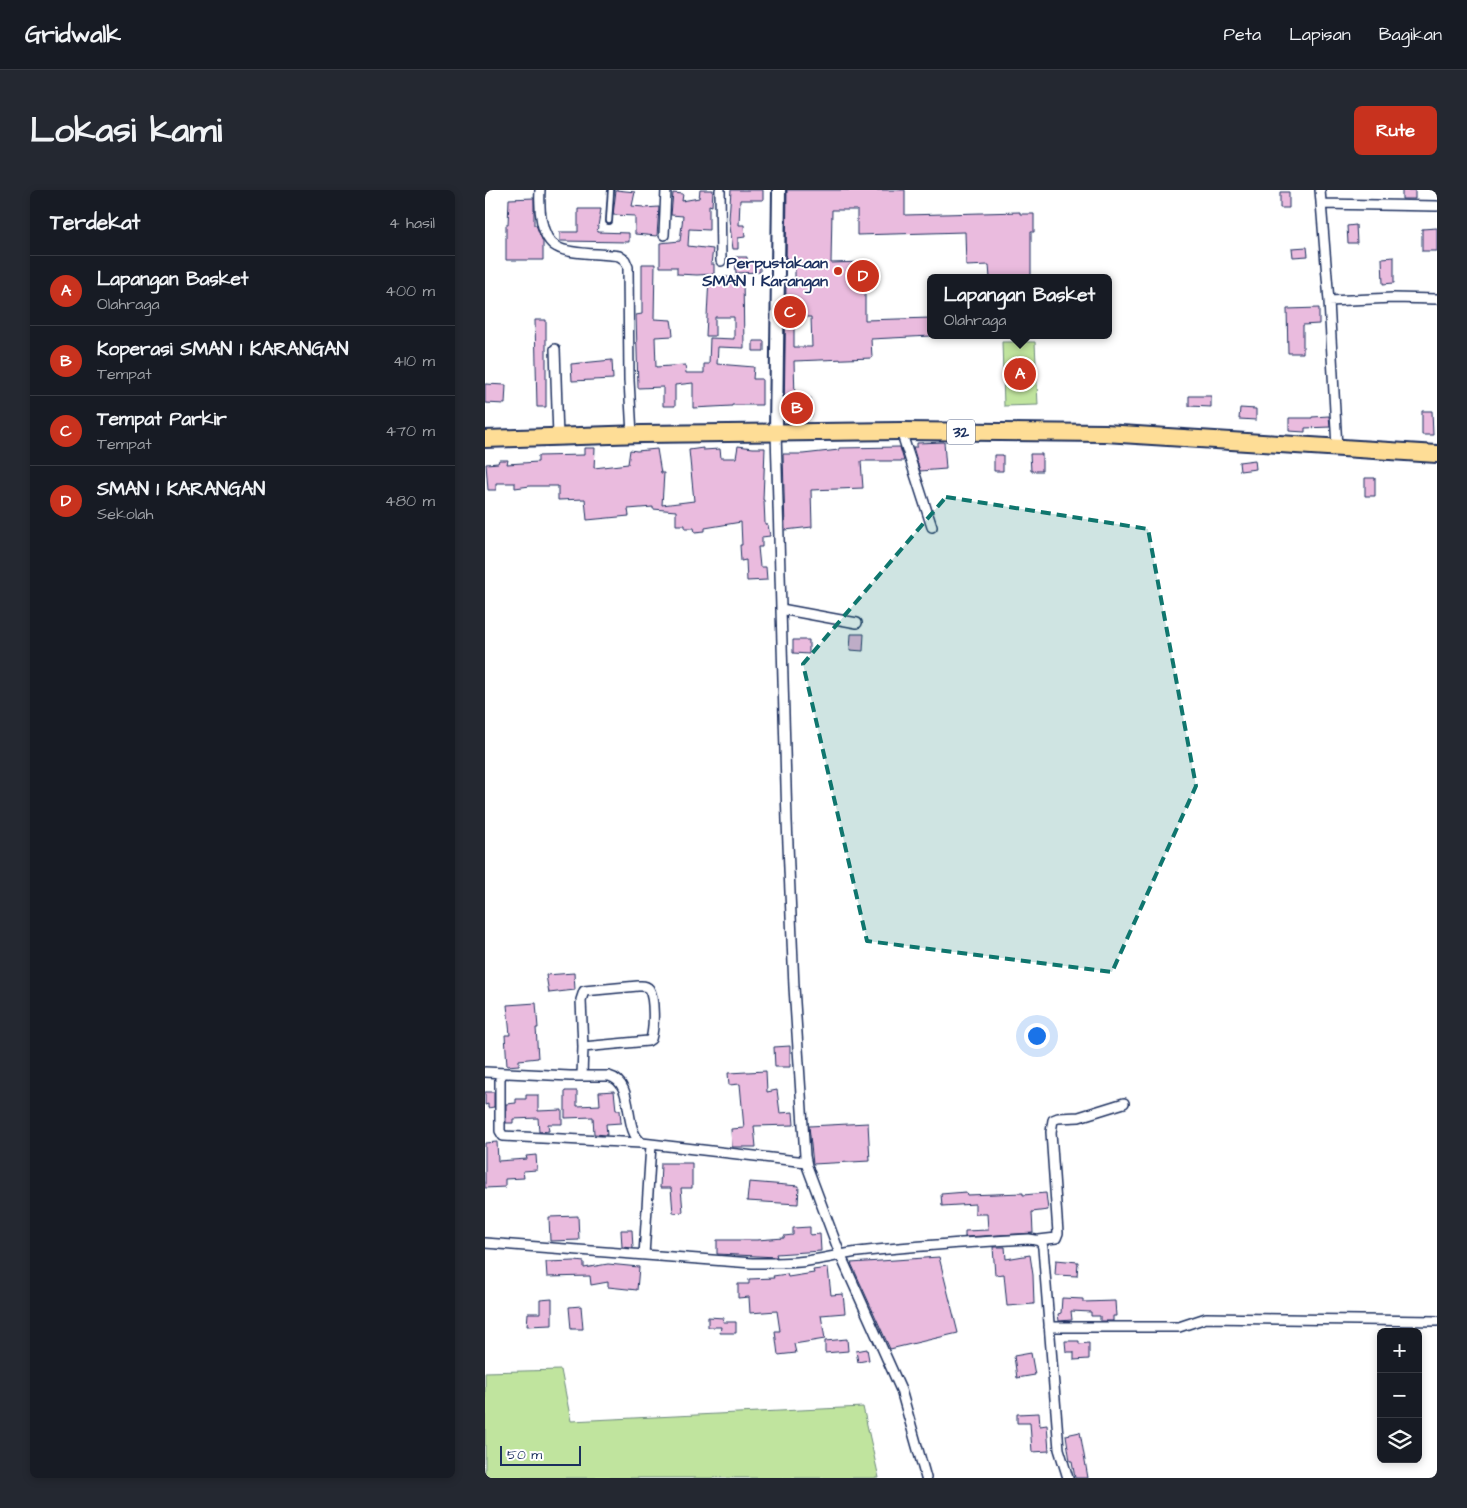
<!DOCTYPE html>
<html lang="id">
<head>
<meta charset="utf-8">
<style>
	body { margin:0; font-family:"Architects Daughter",sans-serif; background:#242831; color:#f1f3f6 }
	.controls { position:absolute; right:15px; bottom:15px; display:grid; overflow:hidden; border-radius:8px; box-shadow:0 2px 8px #0003 }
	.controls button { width:45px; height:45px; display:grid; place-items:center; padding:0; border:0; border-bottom:1px solid #363941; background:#171b24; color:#f1f3f6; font:25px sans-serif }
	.scale { position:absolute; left:15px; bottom:12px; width:81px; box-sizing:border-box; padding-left:5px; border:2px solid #1b2f5e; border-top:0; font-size:14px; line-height:18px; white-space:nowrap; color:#1b2f5e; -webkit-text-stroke:4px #fff; paint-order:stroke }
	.you { position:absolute; left:551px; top:845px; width:18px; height:18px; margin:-12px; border:4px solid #fff; border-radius:50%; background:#1a73e8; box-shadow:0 0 0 8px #1a73e833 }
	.badge { display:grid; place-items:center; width:32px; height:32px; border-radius:50%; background:#c8321e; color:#fff; font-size:16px; font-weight:700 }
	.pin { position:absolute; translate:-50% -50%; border:2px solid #fff; box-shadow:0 1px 5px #0006 }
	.popup { position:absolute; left:442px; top:84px; width:185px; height:65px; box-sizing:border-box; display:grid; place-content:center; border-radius:8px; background:#171b24; filter:drop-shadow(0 1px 4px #0005); font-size:16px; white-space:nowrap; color:#9ea1a6 }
	.popup b { font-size:19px; color:#f1f3f6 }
	.popup::after { content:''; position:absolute; left:50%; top:100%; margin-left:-10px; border:10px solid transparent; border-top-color:#171b24 }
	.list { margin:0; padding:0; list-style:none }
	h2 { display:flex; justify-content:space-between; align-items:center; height:65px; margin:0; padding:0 20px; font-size:21px }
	h2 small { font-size:16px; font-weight:400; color:#9ea1a6 }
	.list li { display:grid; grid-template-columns:32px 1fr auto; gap:15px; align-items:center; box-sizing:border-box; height:70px; padding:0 20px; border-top:1px solid #363941 }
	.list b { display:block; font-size:19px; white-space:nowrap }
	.list p { margin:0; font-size:16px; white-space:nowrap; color:#9ea1a6 }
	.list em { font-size:16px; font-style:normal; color:#9ea1a6 }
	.icon { flex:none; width:28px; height:28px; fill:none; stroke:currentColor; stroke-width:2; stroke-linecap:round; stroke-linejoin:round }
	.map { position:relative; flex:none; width:952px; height:1288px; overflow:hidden; border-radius:8px }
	header { display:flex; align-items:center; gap:30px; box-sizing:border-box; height:70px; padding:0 25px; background:#171b24; border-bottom:1px solid #363941 }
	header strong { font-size:24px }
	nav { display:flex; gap:28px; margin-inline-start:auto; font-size:18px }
	.intro { display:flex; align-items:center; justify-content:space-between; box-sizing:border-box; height:120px; padding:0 30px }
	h1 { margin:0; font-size:35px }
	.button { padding:12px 22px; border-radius:8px; background:#c8321e; color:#fff; font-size:18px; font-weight:700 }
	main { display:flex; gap:30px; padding:0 30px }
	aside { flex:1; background:#171b24; border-radius:8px; box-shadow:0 2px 8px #0003 }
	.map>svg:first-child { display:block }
</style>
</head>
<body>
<header>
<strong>Gridwalk</strong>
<nav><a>Peta</a><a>Lapisan</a><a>Bagikan</a></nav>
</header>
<div class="intro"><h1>Lokasi kami</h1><a class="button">Rute</a></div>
<main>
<aside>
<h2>Terdekat<small>4 hasil</small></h2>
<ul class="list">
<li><span class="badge">A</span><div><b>Lapangan Basket</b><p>Olahraga</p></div><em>400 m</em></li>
<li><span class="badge">B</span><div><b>Koperasi SMAN 1 KARANGAN</b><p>Tempat</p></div><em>410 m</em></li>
<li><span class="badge">C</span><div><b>Tempat Parkir</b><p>Tempat</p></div><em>470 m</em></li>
<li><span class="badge">D</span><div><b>SMAN 1 KARANGAN</b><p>Sekolah</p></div><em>480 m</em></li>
</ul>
</aside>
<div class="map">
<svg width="952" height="1288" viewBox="0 0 952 1288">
	<rect width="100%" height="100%" fill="#fff"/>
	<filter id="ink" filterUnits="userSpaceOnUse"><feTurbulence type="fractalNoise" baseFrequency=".02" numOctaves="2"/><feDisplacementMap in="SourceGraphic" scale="10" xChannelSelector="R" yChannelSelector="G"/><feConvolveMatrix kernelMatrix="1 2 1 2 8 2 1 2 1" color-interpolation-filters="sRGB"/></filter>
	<g filter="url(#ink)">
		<!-- green -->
		<path fill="#c0e49e" stroke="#6e8a7e" d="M517,152h33l3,63 -34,1z
			M76,1180l10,51 292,-14 16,71h-394v-106z"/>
		<!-- building -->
		<path fill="#eabbde" stroke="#1b2f5e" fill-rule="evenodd" d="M131,0l19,2 -3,14 12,1v1l15,-1 -2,29 -22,-2v-18l-22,-1z
			M215,0h13l-1,16 -3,-1v25l-20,-1 -1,17 25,3 -2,15h3v10l-17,1 -20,-1v-7h-17v-24l20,-2 3,-25 -12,-1 2,-22 10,1 -1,7 17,-3z
			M246,0h32v10h-23l-1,25h5l1,12 -7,1v11h-5l-4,-30z
			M302,0h118v25l115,-3v2h14v18h-3v46h-41l-1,-13 -23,1 -1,-34 -108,3v-25h-25l-1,53 34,-1v58l66,-2v18l-60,3 1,19 -78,3 1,38 16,-1 1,18 -28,1 2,-133h9v-24l-9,-1zM309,127h17l1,30h-18z
			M917,0h13v9h-13z
			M795,2h9v16h-9z
			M49,8v27h2l7,17v18h-37v-35h2l1,-26z
			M93,19h23l-4,23 32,1v9l-69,-1v-9h18z
			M871,35l1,18h-9l-1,-17z
			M952,38v23h-15v-22z
			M822,57l1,9 -15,1 -1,-9z
			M250,67h12v5l13,-1v11l-24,1z
			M909,67v26l-11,1 -1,-26z
			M157,74h13l-1,55 17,1 1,6 1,10 -18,1 1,30 29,-2 1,8h18v-9h5l1,-26 24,1v-22h-19v19h-9l3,-59h34l1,71 -26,-1 -1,17 37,3 -1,12h9v26h-30v1l-39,2v-25l-18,2v21h-12v-19l-25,1 -2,-73 6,-1z
			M834,118v16l-16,1v28h-15l-1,-44z
			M50,130h11v87h-9z
			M268,151h11v10h-11z
			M127,170l1,19 -41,2 -1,-17z
			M0,194l21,1 -1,19 -20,-1z
			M704,206h22v11l-22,-1z
			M755,218l16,1v11l-17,-1z
			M937,221h10l1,24h-11z
			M844,226l1,11 -25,1v4l-16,-1v-13h23v-1z
			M459,252l2,27 -26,2 -7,-24h4v-4z
			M253,256l15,2h12l-2,52h1l1,24 3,1 2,11 -8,1v10h-4l2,20h6l1,13 -20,1 -1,-21 -5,1 -1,-16h2l-1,-23 -36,6v3l-10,1 -1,-4h-9v-3h-9v-14l-23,-2v-2l-25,2 1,7 -42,4 -2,-21 -27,1v-14h-28l-15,2v-5h-19v7h-8l-2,-26 12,-1 1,-3h9l-1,4 31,-2v-6l46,-1v-7h11l-1,20 34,-4 2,-14 7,1 20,-2 4,24h3l-2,32 32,-4 -5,-51 14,-2v2l17,-1 1,9h15z
			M415,257l4,14h-43l2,27 -52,2 1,37 -27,3 -2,-76h20l36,-4v-2z
			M545,264h12v17h-11z
			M509,265h9v16h-9z
			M770,270l1,9 -16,2 -1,-9z
			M880,288h10v18h-10z
			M366,444h13l-1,17 -13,-1z
			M308,450h16v14l-16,-1z
			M89,783l1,17 -26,3 -3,-18z
			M51,813l2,25h-2l2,30 -19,2v5l-12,1 -2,-31h5l-3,-30z
			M305,856v21h-15l-1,-20z
			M281,881l1,21 10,-2 3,23 13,-1 1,13 -40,1 2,21h-24l-1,-18 13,-1 -4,-44 -11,1 -1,-12z
			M80,901h12v15l23,-1 -1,-13 15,-1 2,19h4l1,13 -15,1 1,11 -13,-1 -1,-17 -28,1z
			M0,902h9v15l-6,1v-4l-3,1z
			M41,905h12v16l24,-1v14h-14l1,7 -10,1 -1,-14 -25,1v4h-7v-19l10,-1v-4h10z
			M383,933l2,38 -57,3 -4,-38z
			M12,952l1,19 29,-2 -1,-3 10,-1 1,15 -14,1 1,7 -19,1v8l-20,1v-45z
			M176,973h31v25h-11l2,24 -10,1 -2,-25h-11z
			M264,992l50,4 -1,18 -51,-3z
			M481,1002l1,3 56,-2v2l23,-2 2,17 -16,2 1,21 -68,4v-6l23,-1 -1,-16h-12v-10l-33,2 -1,-12z
			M93,1026l1,24 -29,1 -1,-24z
			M325,1037v8l10,-1 1,17 -45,3 1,3 -60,-3v-14h40l27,-2v-2l9,-1v-7z
			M136,1040h11l1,18 -11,-1z
			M508,1057h12l1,12 24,-4 3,20 1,29 -27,2 -3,-32 -9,1z
			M454,1067l19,76 -68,16 -39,-86z
			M571,1070l22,2 -1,14 -22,-1z
			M90,1071l9,1v6l24,-4 31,3 -2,23 -29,-3v-5l-17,3 -1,-9 -43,1 -1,-15z
			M343,1078l3,27 12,-1 2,19 -24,2 4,24 -31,5 2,9 -18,2 -3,-24h5l-3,-20 -27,2 -1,-16 -11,1v-14h11v-5l25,-1 -1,-2 14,-2 1,3 26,-4 -1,-3z
			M577,1108l21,1v3l32,-1 1,15h-3v5h-13v-5h-9v-4l-20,-1 1,9 -13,1 -1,-7 3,-1z
			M67,1109v26l-25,1 1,-13h12v-13z
			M96,1116l2,23h-12l-2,-22z
			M223,1127l16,1 -1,4h13v11h-16l1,-6h-13z
			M362,1149l1,12 -23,2v-12z
			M580,1151h14v3l10,-1v16l-15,1v-8h-8z
			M382,1159l2,11 -11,2 -2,-11z
			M546,1163l4,22 -18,3 -3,-22z
			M554,1223l1,13 7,-1 2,26 -17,1 -2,-29h-13v-9z
			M595,1242l8,46h-13l-3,-17h-2l-4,-26z"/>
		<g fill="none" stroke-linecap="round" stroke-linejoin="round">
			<!-- lane casing -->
			<g stroke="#1b2f5e" stroke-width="8">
				<path id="lane" d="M124,31l2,-31"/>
			</g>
			<!-- street casing -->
			<g stroke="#1b2f5e" stroke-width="12">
				<path id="street" d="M55,0c-1,17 0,48 17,57 13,8 45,6 62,9l6,4 3,7 1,113 3,55
					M235,0l1,71
					M835,0l9,111 8,147
					M836,14l116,2
					M179,45l2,-45
					M844,111l64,-3 44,1
					M70,159l3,88
					M416,241l31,96
					M291,242l11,389 7,166 11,169 2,10 33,88 61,136 25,88
					M296,419l76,14
					M0,882l85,4h39c27,7 13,54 33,67l164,19
					M15,883v58l3,5 138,7
					M97,886l1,-29 -2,-47 3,-9 54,-5c4,0 8,-1 11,3 6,9 5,40 2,50l-3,2 -65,6
					M554,1050l17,-2 2,-5 -7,-101 2,-12 5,-2 21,-1 45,-14
					M0,1053l267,20c21,0 41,1 61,-3 15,-2 30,-6 45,-8 57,-6 114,-10 171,-13 8,1 13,1 14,9l16,201 9,29
					M159,1065l7,-110
					M564,1137h130l27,-9 231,3"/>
			</g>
			<!-- secondary casing -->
			<g stroke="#1b2f5e" stroke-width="16">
				<path id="secondary" d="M291,242l3,-242"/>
			</g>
			<!-- highway casing -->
			<g stroke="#1b2f5e" stroke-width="20">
				<path id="highway" d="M0,249l157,-5 259,-3 204,2 332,21"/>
			</g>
			<!-- lane -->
			<use href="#lane" stroke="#fff" stroke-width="4.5"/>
			<!-- street -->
			<use href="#street" stroke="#fff" stroke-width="9"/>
			<!-- secondary -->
			<use href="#secondary" stroke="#fff" stroke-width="12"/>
			<!-- highway -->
			<use href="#highway" stroke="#fedd96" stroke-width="16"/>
		</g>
	</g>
	<!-- marked area -->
	<path fill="#0f766e" fill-opacity="0.2" stroke="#0f766e" stroke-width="4" stroke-dasharray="10 6" stroke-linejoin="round" d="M461,307l202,32 48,257 -84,186 -245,-31 -64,-277z"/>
	<!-- markers -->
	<circle fill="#c8321e" stroke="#fff" stroke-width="2" cx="353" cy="81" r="5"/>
	<g text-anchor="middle" stroke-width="4" stroke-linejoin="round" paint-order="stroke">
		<!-- shield labels -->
		<rect fill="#fff" stroke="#5f6d8e" stroke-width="1" x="462" y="229.5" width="28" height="25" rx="4"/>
		<g font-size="15" font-weight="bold" fill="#1b2f5e">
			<text x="476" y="247">32</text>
		</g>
		<!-- poi labels -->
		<g font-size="16" font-weight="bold" fill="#1b2f5e" stroke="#fff" text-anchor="end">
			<text x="343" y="78">Perpustakaan<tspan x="343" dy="18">SMAN 1 Karangan</tspan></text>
		</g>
	</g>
</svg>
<div class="controls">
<button>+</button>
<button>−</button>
<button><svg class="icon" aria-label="layers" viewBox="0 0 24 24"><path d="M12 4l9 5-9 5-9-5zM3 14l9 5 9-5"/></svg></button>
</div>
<div class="scale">50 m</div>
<div class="you"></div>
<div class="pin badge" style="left:535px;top:184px">A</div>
<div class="popup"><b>Lapangan Basket</b>Olahraga</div>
<div class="pin badge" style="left:312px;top:218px">B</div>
<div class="pin badge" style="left:305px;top:122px">C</div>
<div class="pin badge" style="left:378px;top:86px">D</div>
</div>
</main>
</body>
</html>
